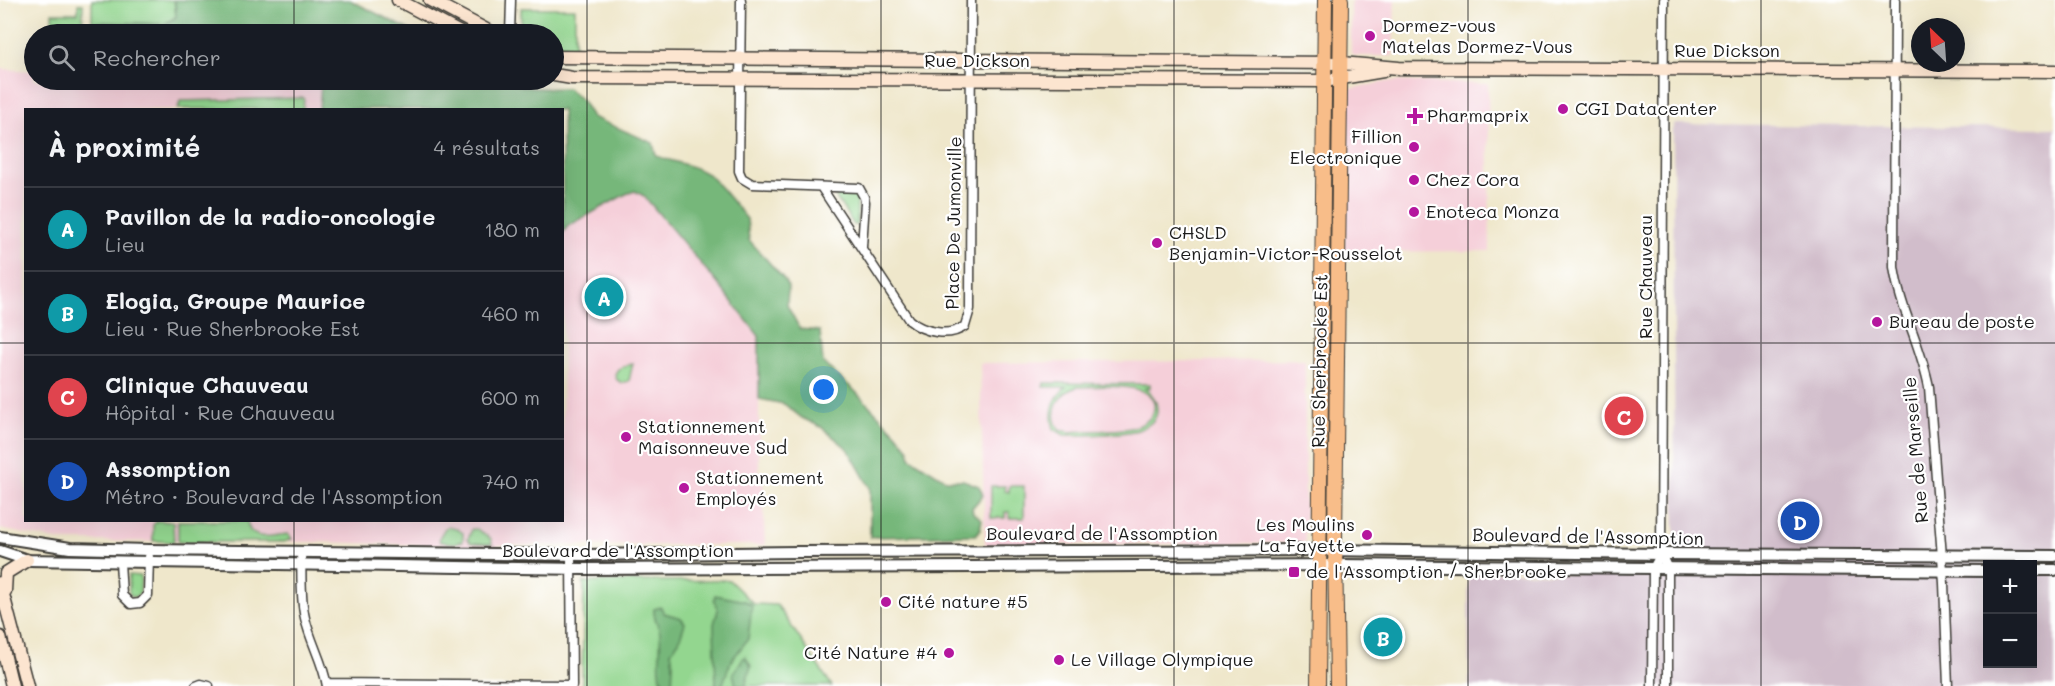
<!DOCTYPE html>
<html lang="fr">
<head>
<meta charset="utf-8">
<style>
	body { margin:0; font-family:Mali,sans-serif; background:#20242c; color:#f1f3f6 }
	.controls { position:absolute; right:18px; bottom:18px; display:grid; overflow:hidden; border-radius:0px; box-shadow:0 6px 24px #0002 }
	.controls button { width:54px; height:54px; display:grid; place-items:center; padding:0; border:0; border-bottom:2px solid #363941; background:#171b24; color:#f1f3f6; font:30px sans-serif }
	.compass { position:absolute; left:1911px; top:18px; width:54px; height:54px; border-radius:50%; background:#171b24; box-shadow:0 6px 24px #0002; rotate:335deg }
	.you { position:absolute; left:824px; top:390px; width:21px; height:21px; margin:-15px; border:4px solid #fff; border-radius:50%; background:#1a73e8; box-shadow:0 0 0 9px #1a73e833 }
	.badge { display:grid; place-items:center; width:39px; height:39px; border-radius:50%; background:#0f766e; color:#fff; font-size:20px; font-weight:700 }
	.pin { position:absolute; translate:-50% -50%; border:3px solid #fff; box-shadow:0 2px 6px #0006 }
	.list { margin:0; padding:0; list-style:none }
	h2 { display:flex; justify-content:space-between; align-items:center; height:78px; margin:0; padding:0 24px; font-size:26px }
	h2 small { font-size:20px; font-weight:400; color:#9ea1a6 }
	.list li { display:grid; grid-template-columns:39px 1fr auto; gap:18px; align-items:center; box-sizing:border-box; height:84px; padding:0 24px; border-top:2px solid #363941 }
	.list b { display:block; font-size:22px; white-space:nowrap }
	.list p { margin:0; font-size:20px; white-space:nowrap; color:#9ea1a6 }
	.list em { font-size:20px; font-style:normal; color:#9ea1a6 }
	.icon { flex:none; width:33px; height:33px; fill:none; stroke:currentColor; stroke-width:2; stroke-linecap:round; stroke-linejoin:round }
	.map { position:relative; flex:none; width:2055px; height:686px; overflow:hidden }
	.search { position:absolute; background:#171b24; box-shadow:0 6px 24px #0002; left:24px; top:24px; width:540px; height:66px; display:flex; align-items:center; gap:15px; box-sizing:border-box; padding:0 21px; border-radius:33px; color:#9ea1a6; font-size:22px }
	.panel { position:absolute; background:#171b24; box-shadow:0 6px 24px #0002; left:24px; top:108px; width:540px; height:414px; border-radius:0px }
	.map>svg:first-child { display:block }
</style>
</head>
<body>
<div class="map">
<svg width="2055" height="686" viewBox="0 0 2055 686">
	<rect width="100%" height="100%" fill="#fff"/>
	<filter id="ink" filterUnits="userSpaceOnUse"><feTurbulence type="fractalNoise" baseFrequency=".0167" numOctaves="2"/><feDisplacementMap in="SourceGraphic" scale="12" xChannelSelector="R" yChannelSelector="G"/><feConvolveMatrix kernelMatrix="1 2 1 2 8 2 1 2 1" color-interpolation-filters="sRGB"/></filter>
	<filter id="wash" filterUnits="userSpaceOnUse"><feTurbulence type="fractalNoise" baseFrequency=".008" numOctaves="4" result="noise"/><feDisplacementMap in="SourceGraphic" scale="24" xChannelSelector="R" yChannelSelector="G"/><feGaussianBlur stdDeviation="1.35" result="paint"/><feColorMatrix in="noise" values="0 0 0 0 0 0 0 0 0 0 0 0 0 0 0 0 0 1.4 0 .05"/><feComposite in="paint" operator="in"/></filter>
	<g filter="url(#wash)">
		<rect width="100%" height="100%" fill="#efe7cb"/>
		<!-- built -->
		<path fill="#f5cfd9" d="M1351,0h44l-2,56h-38l-4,-3z
			M0,69l34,2v9h280v3h7l-2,26 -293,1v410h536l1,-287 5,-7 23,-15 44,-20 9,5 74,88 41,52v142l4,1 2,66h-266l-3,2 -178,-5 -256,-1 -62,-12z
			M1391,81l97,3 2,167 -146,1 5,-163z
			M1305,360v183l-320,2 -5,-182z"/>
		<!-- industrial -->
		<path fill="#d1bdcb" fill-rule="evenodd" d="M1673,124l382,4v558h-586l-1,-115 207,5zM1988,564h44v100h-44z"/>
		<!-- green -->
		<path fill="#93d68f" stroke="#587956" stroke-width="1.5" fill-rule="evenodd" d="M92,0h82l2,17 -11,7 -73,-2z
			M78,4h5l-1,30h-29l-1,-21h26z
			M521,8h54v41l-21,-1v-14h-33z
			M304,98l-1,11h-125l2,-8z
			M837,193h16l4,3v29h-3l-19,-29z
			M633,363l-4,18 -7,2 -5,-3 -2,-6 3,-5z
			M1044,383l106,1v4h-5c8,6 13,13 12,24 -1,9 -11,15 -19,18 -14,4 -59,6 -74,5l-10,-6c-5,-16 -1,-31 12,-42h-23zM1077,387c17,0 88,-8 76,26 -3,7 -11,12 -18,14 -20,5 -44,3 -64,5l-11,-2c-13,-16 -1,-38 17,-43z
			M991,486h14v5l4,1v-6h15v32h-15v-6h-4v6h-14z
			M157,521l16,1 1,20 -21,-1v-16z
			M178,521h69c3,23 25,14 41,13l4,5 -8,3h-106z
			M448,527l9,2 6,4v8l-8,2 -15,-1 -1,-4 6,-10z
			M472,529h5l14,10 1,5 -21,-1 -3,-4z
			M129,575l12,1 -1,17 -5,4 -4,-1 -2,-4z
			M729,580l25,24 23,1 55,81h-250l2,-104z"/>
		<!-- forest -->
		<path fill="#76b77a" stroke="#496a4b" stroke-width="1.5" d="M175,0h175l67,34h-325v-12l73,2 11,-7z
			M314,80h191c20,10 40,9 63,8l14,13 10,16 61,26 3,13 37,11 15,7 14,15 25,30 2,21 34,38 5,9 -1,18 13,24 20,2 3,32 30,26 43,44 13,16 2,9 35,22h17l16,6 4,9 -11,13 1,5 9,6 -2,11 -4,5 -106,2v-49l-22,-39 -27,-22 -19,-9 -18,-14 -25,-5v-63l-41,-52 -74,-88 -9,-5 -9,3 -58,32 -5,7 -1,-123 -243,-1 2,-26h-7z
			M715,595l30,6 7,4 -4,34 -17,22 -9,25h-6l-2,-62 4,-14 -4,-10z
			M661,607l3,6 17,5 4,5 -6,18 -8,11 2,11 -1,23 -9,-3c-7,-16 -1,-33 -3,-50 -1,-9 -7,-14 -6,-24z
			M745,656l6,10 -6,20h-9l-3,-13z"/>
	</g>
	<g filter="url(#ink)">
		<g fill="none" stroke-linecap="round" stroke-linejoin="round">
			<!-- minor casing -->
			<g stroke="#3c3a36" stroke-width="11">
				<path id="minor" d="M741,0l-2,171 3,7 10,6 107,4 5,9 1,5 -3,45
					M1664,0l-3,554 7,15v117
					M1895,0l-1,267c6,42 27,78 35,120l15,196 4,103
					M510,34l1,-34
					M821,187l88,133c14,12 40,18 56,6l5,-17 1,-309
					M301,551c1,22 -1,46 4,67 5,23 18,44 22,68
					M571,555l1,131
					M120,562l2,33 9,9 9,-1 8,-8 1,-38
					M327,683l245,2
					M196,686l5,-2 8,2
					M1652,686l1,-118 8,-14"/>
			</g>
			<!-- tertiary casing -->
			<g stroke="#3c3a36" stroke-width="14">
				<path id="tertiary" d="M0,537l70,11 79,2 434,5 216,-3 520,-2 342,4 394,2
					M0,551l27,9 556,9 753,-4 652,6
					M2032,570h23"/>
			</g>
			<!-- secondary casing -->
			<g stroke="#3c3a36" stroke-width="15">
				<path id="secondary" d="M398,0l64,34
					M430,0l64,34
					M554,57l787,6 58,5 656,3
					M554,75l18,3 752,3 59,-10
					M0,583l27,103
					M5,591l1,-18 21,-13
					M0,637l12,49"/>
			</g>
			<!-- primary casing -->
			<g stroke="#3c3a36" stroke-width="16">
				<path id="primary" d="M1318,686l7,-686
					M1337,686l-2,-144 6,-542"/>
			</g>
			<!-- minor -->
			<use href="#minor" stroke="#fff" stroke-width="8"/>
			<!-- tertiary -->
			<use href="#tertiary" stroke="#fff" stroke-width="10"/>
			<!-- secondary -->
			<use href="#secondary" stroke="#fce5d0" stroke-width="12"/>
			<!-- primary -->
			<use href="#primary" stroke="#f8bd89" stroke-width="14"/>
		</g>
	</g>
	<!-- grid -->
	<path fill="none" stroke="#1c1c1c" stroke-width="1.5" stroke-opacity="0.55" d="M294,0v34M587,0v686M881,0v686M1174,0v686M1468,0v686M1761,0v686M294,80v30M0,343h26M562,343h1493M294,520v166"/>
	<!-- markers -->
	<g fill="#b5179e" stroke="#fff" stroke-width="2">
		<circle cx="1370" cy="36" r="6"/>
		<circle cx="1563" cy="109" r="6"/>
		<path d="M1412 107h6v6h6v6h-6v6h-6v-6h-6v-6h6z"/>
		<circle cx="1414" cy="147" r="6"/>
		<circle cx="1414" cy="180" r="6"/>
		<circle cx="1414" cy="212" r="6"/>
		<circle cx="1157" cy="243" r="6"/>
		<circle cx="1877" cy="322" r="6"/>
		<circle cx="626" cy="437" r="6"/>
		<circle cx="684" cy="488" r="6"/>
		<circle cx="1367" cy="535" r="6"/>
		<rect x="1288" y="566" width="12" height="12" rx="3"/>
		<circle cx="886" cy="602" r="6"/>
		<circle cx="949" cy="653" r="6"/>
		<circle cx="1059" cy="660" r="6"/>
	</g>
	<g text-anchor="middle" stroke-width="4.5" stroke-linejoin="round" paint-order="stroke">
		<!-- poi labels -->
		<g font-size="18" fill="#1c1c1c" stroke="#fff" text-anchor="start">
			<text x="1382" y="32">Dormez-vous<tspan x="1382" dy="21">Matelas Dormez-Vous</tspan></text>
			<text x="1575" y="115">CGI Datacenter</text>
			<text x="1427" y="122">Pharmaprix</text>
			<text x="1402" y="143" text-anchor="end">Fillion<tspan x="1402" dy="21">Electronique</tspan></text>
			<text x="1426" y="186">Chez Cora</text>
			<text x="1426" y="218">Enoteca Monza</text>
			<text x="1169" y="239">CHSLD<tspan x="1169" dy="21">Benjamin-Victor-Rousselot</tspan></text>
			<text x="1889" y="328">Bureau de poste</text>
			<text x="638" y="433">Stationnement<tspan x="638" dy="21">Maisonneuve Sud</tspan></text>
			<text x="696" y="484">Stationnement<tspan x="696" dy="21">Employés</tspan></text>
			<text x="1355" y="531" text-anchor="end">Les Moulins<tspan x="1355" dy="21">La Fayette</tspan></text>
			<text x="1306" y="578">de l'Assomption / Sherbrooke</text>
			<text x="898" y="608">Cité nature #5</text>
			<text x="937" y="659" text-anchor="end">Cité Nature #4</text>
			<text x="1071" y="666">Le Village Olympique</text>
		</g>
		<!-- street labels -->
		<g font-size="18" fill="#1c1c1c" stroke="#fff">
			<text x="1727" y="57">Rue Dickson</text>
			<text x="977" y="67">Rue Dickson</text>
			<text transform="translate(954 223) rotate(-89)" y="6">Place De Jumonville</text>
			<text transform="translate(1646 277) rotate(-90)" y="6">Rue Chauveau</text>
			<text transform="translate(1320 361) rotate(-89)" y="6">Rue Sherbrooke Est</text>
			<text transform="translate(1916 450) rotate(-95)" y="6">Rue de Marseille</text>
			<text x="1102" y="540">Boulevard de l'Assomption</text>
			<text transform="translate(1588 537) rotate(1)" y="6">Boulevard de l'Assomption</text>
			<text x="618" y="557">Boulevard de l'Assomption</text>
		</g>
	</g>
</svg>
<div class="controls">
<button>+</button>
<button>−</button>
</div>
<svg class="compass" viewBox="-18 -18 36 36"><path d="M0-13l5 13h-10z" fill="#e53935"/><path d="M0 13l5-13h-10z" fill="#9ea1a6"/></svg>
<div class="you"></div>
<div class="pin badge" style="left:604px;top:297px;background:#0f9aa8">A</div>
<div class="pin badge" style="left:1383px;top:637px;background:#0f9aa8">B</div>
<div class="pin badge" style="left:1624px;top:416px;background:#e0444e">C</div>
<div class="pin badge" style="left:1800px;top:521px;background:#1a4fb4">D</div>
<div class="search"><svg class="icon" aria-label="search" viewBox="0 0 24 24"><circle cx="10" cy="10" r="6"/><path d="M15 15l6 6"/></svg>Rechercher</div>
<section class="panel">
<h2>À proximité<small>4 résultats</small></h2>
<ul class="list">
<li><span class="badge" style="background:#0f9aa8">A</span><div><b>Pavillon de la radio-oncologie</b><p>Lieu</p></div><em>180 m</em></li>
<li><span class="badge" style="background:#0f9aa8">B</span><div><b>Elogia, Groupe Maurice</b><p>Lieu · Rue Sherbrooke Est</p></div><em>460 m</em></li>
<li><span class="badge" style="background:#e0444e">C</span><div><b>Clinique Chauveau</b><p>Hôpital · Rue Chauveau</p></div><em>600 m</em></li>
<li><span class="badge" style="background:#1a4fb4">D</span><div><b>Assomption</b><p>Métro · Boulevard de l'Assomption</p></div><em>740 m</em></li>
</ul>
</section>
</div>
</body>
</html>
